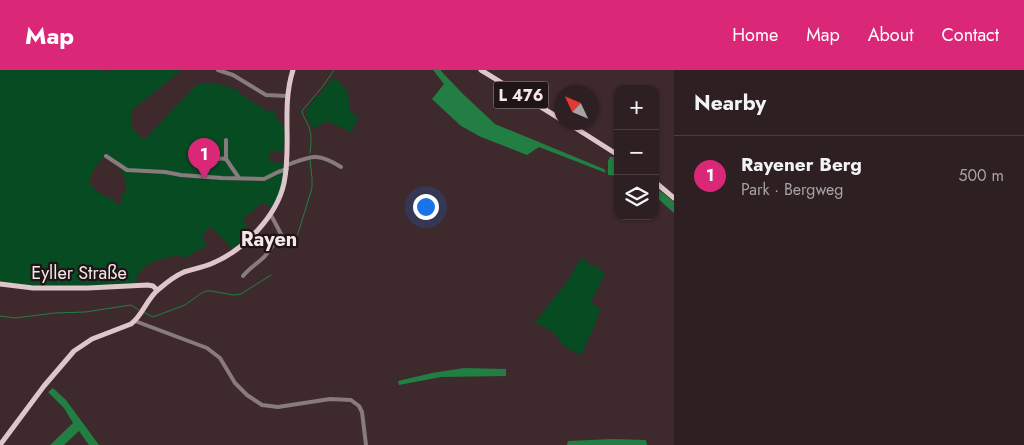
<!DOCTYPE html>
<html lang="en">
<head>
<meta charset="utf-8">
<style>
	body { margin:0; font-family:Jost,sans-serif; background:#3a2c2f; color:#f1f3f6 }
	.controls { position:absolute; right:15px; top:15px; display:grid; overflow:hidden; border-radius:10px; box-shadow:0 1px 4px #0004 }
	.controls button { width:45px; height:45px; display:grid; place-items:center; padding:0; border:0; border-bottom:1px solid #493d40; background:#2e1f22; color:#f1f3f6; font:25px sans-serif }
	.compass { position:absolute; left:554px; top:15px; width:45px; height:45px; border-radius:50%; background:#2e1f22; box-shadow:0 1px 4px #0004; rotate:314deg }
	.you { position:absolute; left:425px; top:136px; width:18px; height:18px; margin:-12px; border:4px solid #fff; border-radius:50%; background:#1a73e8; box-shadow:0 0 0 8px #1a73e833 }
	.badge { display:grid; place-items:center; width:32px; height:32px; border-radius:50%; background:#db2777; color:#fff; font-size:16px; font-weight:700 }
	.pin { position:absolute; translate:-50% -41px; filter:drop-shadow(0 1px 2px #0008) }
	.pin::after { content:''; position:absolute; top:26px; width:18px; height:15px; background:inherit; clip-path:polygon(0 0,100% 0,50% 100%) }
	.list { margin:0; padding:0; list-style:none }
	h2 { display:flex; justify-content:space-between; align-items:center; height:65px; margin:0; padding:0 20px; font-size:21px }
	h2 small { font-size:16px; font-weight:400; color:#a7a2a5 }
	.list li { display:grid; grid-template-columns:32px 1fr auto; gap:15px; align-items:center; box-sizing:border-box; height:80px; padding:0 20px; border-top:1px solid #493d40 }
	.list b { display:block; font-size:19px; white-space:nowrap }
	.list p { margin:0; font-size:16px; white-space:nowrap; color:#a7a2a5 }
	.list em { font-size:16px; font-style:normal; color:#a7a2a5 }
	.icon { flex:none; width:28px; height:28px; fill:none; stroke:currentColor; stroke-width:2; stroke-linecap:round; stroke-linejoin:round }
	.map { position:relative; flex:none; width:674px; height:375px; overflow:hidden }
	header { display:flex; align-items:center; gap:30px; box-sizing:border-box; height:70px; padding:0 25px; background:#db2777; color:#fff }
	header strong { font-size:24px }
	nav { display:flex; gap:28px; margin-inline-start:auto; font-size:18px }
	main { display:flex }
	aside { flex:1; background:#2e1f22 }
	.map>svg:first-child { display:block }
</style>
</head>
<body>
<header>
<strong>Map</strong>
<nav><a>Home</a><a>Map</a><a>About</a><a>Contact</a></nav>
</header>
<main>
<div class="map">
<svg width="674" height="375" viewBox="0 0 674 375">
	<rect width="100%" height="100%" fill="#3e292d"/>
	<!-- green -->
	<path fill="#074b23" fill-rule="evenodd" d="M0,0h102l6,3 2,-3h72l-51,41v16l13,13 53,-56c14,-3 29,1 42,7l1,3 29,18 3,-3 9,16 4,1 -1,25h-15v11l15,1 -2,23 -10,22 -10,-6 -11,11 -7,4 -1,3 5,8 -1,2 3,3 -17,16 -23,-23 -8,11 5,8 -20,12 -5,1 -1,-3c-17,3 -43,7 -45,28h-13l-9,2 -81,3 -33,-6zM106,85c13,10 21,20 20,37l-4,2 -1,10 -2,1c-12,-11 -20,-8 -30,-23l5,-13 5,-7z
		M334,7l14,15 2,20 9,5 -8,15 -24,-11 -13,8c-3,-6 -10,-13 -7,-20z
		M582,187l10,10 1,-2 12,8 -14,30 9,5 -4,14 -15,33 -18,-9 -7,-11 -5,-4 -16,-9 31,-39z"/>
	<!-- forest -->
	<path fill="#227e43" d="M433,0h8v1l22,23 32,30 109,45 2,4 -67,-26 -12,8 -46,-18 -20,-11 -29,-27 12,-15z
		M610,87h5l3,2v17l-10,-1v-14z
		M655,117l19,15v11l-19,-17z
		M464,298l42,1v7l-65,1 -42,8 -1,-4 34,-8z
		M53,318l13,12 33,45h-10l-10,-14 -15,14h-14l23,-22 -9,-15 -16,-16z
		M612,369l34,1 1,5h-80l1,-4z"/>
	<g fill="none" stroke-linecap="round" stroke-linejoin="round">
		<!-- stream -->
		<path stroke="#237f44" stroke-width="1" d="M436,0l11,13 40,38 7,5 111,45
			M310,83c1,-8 2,-18 -1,-26 -2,-6 -6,-10 -7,-16l21,-25 11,-16
			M608,101l10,3
			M655,122l19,16
			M295,173l17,-55v-10l-2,-18
			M143,242l10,5 32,-12 15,-11 6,-3h6l21,4 8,-1 30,-19
			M0,246l15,2 40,-5 30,-1 46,-7 8,5"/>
		<!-- minor -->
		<path stroke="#877b7d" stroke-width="4" d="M218,0l15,5 33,20 21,1
			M106,86l21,14 38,2 16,3 41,3 42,1 14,-7 9,-3
			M226,89v-19
			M287,95c25,-9 30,-13 54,2
			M204,107c6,-11 8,-21 22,-18l13,19
			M243,206c6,-8 14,-12 21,-19 7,-7 10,-17 18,-21l-11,-21
			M135,251l72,27 13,10 15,25 12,12 15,10 16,2 52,-8 21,1 8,6 3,6 4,33"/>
		<!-- major -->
		<path stroke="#dec6ca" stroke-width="5" d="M481,0l81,50
			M566,52l52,33
			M655,112l19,16
			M0,214l33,4h55l60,-3 5,1 4,4
			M0,375l44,-59 30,-35 18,-12 39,-15c12,-9 16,-26 28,-35 7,-6 16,-13 25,-17 10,-3 20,-5 29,-9 31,-13 64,-47 71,-80 8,-37 -3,-76 9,-113"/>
	</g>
	<g text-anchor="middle" stroke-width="4.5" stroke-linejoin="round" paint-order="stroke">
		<!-- shield labels -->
		<rect fill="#1f1516" stroke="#b5a8aa" stroke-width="1" x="493.5" y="11.5" width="55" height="27" rx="4"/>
		<g font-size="16" font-weight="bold" fill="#f5e7e9">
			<text x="521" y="31">L 476</text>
		</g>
		<!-- street labels -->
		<g font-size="18" fill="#f5e7e9" stroke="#1f1516">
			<text x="79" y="209">Eyller Straße</text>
		</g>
		<!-- quarter labels -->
		<g font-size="20" font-weight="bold" fill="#f5e7e9" stroke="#1f1516">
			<text x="269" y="176">Rayen</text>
		</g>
	</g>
</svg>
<div class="controls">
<button>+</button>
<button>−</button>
<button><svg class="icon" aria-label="layers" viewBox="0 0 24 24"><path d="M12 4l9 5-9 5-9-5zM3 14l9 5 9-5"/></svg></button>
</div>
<svg class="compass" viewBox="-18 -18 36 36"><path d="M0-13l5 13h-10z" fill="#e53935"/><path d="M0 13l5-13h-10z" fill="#a7a2a5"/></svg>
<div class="you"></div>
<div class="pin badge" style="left:204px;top:109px">1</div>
</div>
<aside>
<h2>Nearby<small></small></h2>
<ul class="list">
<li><span class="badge">1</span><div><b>Rayener Berg</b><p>Park · Bergweg</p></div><em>500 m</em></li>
</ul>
</aside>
</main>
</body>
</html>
